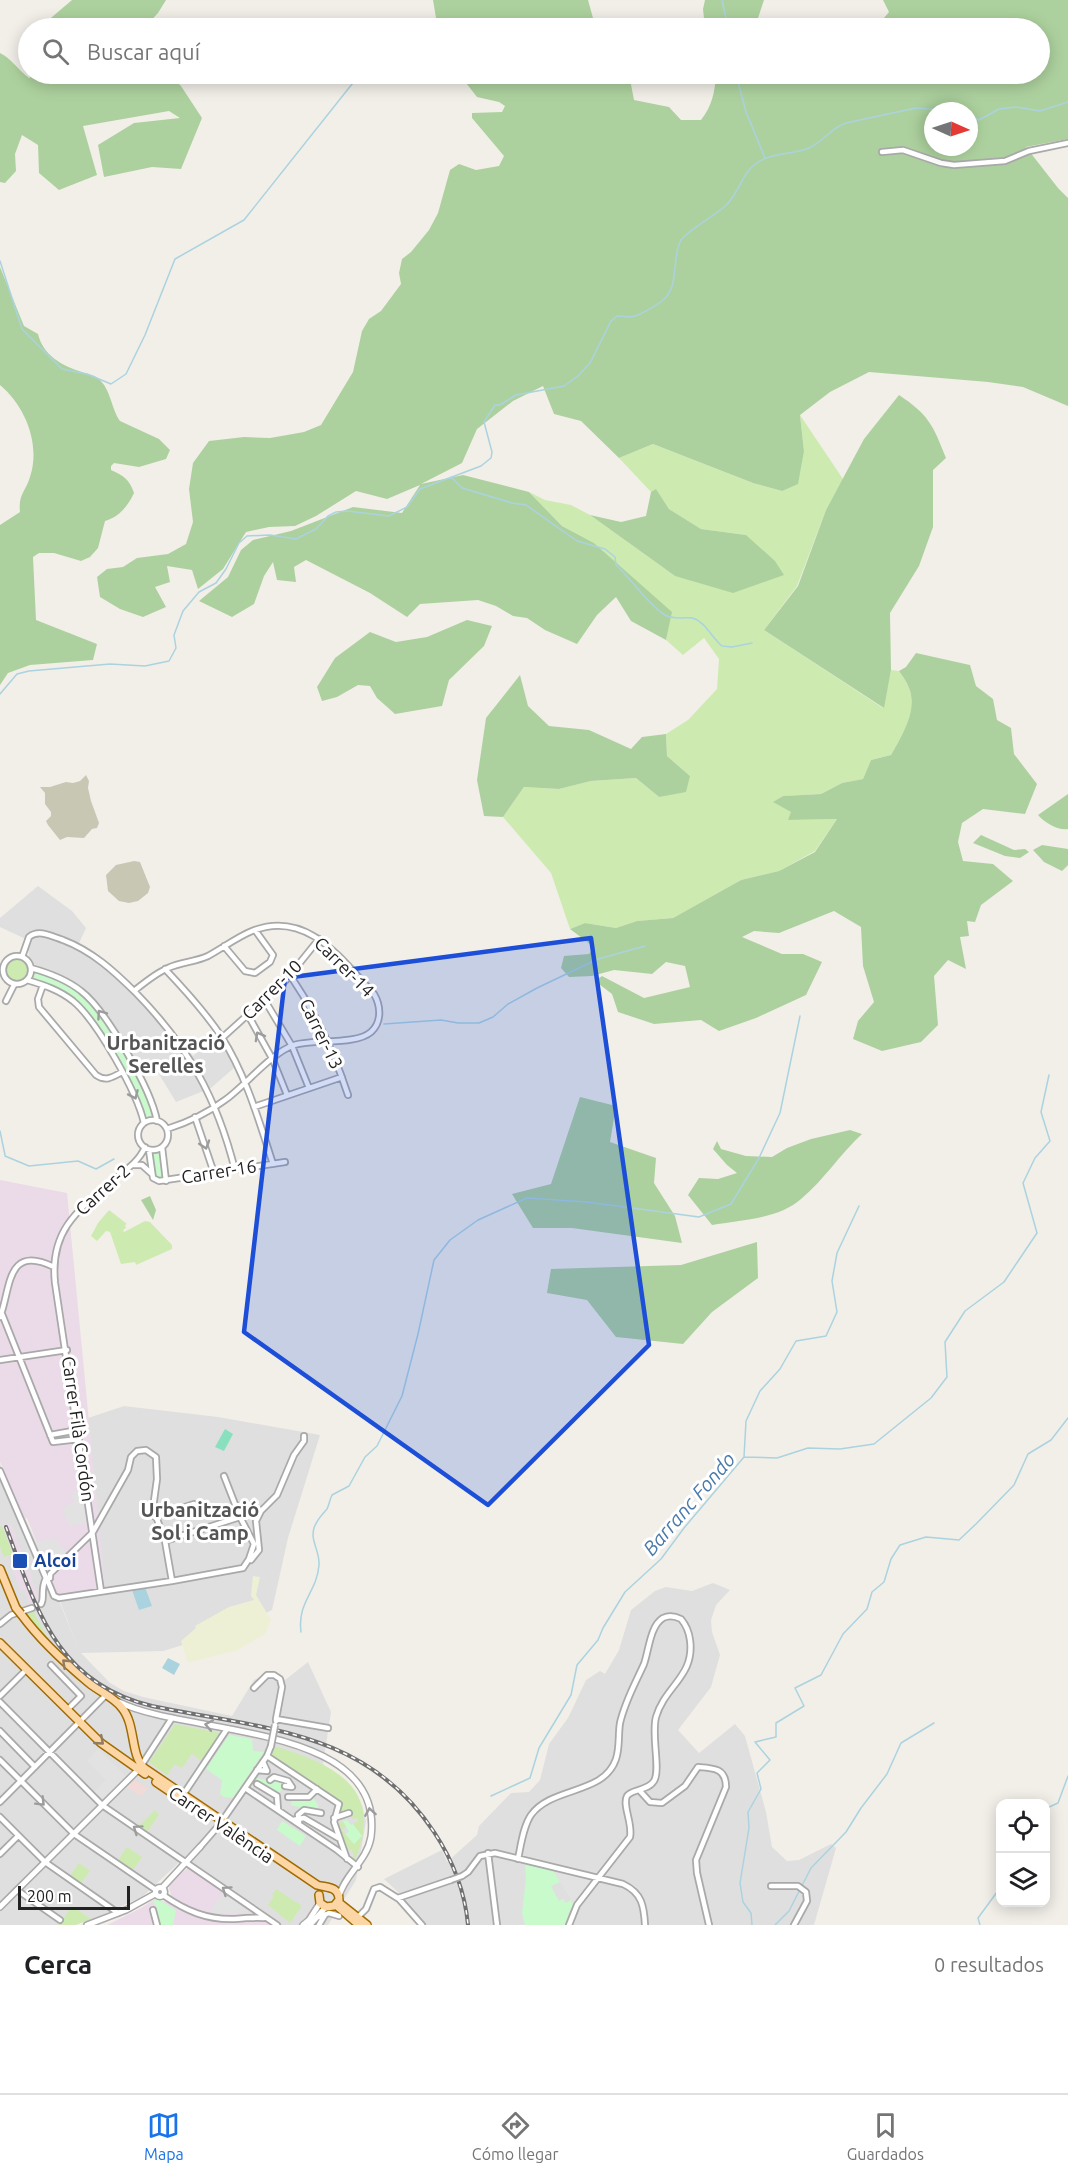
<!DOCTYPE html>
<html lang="es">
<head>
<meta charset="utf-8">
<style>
	body { margin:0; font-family:Ubuntu,sans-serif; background:#f2f2f2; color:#202124 }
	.controls { position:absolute; right:18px; bottom:18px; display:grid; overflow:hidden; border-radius:12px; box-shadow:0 3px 15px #0003 }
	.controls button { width:54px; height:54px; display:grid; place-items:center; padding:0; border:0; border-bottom:2px solid #e0e0e0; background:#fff; color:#202124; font:30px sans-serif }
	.compass { position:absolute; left:924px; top:102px; width:54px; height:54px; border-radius:50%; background:#fff; box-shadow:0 3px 15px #0003; rotate:93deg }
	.scale { position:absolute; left:18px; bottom:15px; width:112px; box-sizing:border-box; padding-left:6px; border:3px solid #222; border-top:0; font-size:16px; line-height:21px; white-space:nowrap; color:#222; -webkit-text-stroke:4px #fff; paint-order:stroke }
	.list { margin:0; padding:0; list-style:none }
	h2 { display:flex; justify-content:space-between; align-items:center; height:78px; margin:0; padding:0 24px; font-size:26px }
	h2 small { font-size:20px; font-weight:400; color:#757577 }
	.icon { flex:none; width:33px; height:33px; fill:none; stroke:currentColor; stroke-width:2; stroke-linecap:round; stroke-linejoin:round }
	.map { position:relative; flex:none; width:1068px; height:1925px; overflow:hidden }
	.search { position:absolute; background:#fff; box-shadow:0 3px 15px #0003; left:18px; right:18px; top:18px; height:66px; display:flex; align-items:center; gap:15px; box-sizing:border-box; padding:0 21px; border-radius:33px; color:#757577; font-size:22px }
	.sheet { height:168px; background:#fff }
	nav { display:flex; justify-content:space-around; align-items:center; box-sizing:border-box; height:84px; border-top:2px solid #e0e0e0; background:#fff; font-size:16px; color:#757577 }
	nav a { display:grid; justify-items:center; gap:3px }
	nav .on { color:#1a73e8 }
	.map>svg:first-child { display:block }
</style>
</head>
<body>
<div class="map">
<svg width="1068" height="1925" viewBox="0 0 1068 1925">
	<rect width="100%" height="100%" fill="#f2efe9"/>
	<!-- residential -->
	<path fill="#e0dfdf" d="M38,886l34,25 14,17 -7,15 32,22 21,19 23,24 38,48 24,-21 18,32 -24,21 -35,14 -27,-44 -12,7 -33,-55 -18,-20 -20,-13 -31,-12 -6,-9 -1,-8 2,-7 -30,-14v-9z
		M124,1406l94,11 102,18 -32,103 -16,72 -43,21 -66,20 -82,2 29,30 14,8 19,6 89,19 22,-36 17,-8 14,8 23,-18 23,50 -8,52 39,41 4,16 -10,59 -28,45h-46l-98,-67 -42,39 -49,22 -18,6h-75v-461l36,78 43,109 -19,-50 43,-8v-5l-21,-168z
		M713,1583l17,7 -14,15 -5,15 1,12 8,23 -9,32 -33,43 21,23 36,-29 10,12 21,76 6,35 15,14 12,-1 32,-16 5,4 -22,77h-389l-23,-25 -1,-5 -17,-16 58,-29 5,12 30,-27 2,-9 32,-33 18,-1 11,-12 9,-36 19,-26 18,-38 14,-9 5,3 14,-24 12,-40 24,-19 11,-4 26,4z"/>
	<!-- commercial -->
	<path fill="#f2dad9" d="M134,1780l14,8 -7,8 -14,-9z"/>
	<!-- industrial -->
	<path fill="#ebdbe8" d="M0,1180l67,13 38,395 -48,7 -30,-77 -3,1 -24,-57z
		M10,1523l15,37 17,48 -9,3 -8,-21 -4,1 -9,-23 4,-1 -14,-41z
		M192,1864l90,61h-175l34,-17 14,-9 11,3 5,-7 -2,-7 1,-5z"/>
	<!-- construction -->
	<path fill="#c7c7b4" d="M86,775l3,6 -1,7 3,13 8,22 -2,5 -5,1 -8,9 -17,-1 -7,3 -12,-15 -2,-4 5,-5v-4l-6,-8v-11l-5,-6h10l16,-5 7,1 7,-2z
		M134,861l6,1 10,25 -2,6 -10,8 -9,2 -10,-2 -11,-10 -2,-16 10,-10z"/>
	<!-- farmland -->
	<path fill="#eef0d5" d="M253,1576l7,1 -4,18 15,25 -6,14 -27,16 -48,12 -3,-1 -6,-20 15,-13 -1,-2 34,-19 25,-7 -3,-4z"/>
	<!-- grass -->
	<path fill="#cdebb0" d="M800,415l43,64 -17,31 -29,76 -33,44 119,78 8,-38 8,1c4,6 8,11 10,17 9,24 -7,47 -18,67l-20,5 -8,19 -21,4 -21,11 -38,2 -9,6 18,10 -3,8 48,-1 -22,32 -36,20 -38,9 -68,38 -36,3 -21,7 -31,-5 -15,6 -19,-56 -48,-56 21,-30 35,2 32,-8 45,-3 23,19 31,-21 -23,-20 -1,-22 22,-14 29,-31 2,-30 -15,-21 -21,17 -17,-15 5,-28 -77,-69 -32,-17 -33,-34 16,8 26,5 19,10 85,61 71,-41 -45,-6 -32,-20 -13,-19 -5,2 -32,-34 34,-14 100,39 29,8 22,-40z
		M5 970a12 12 0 1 1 24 0a12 12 0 1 1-24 0Z
		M109,1210l18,14 -2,1 1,3 -3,2 1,2 21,-11 5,1 22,23v4l-36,16 -1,-3 -14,2 -11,-32 -4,-1 -9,10 -6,-5 7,-13z
		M2,1526l11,28 -9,3 -4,-10v-20z
		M33,1611l15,28 -23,-26z
		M175,1724l45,9 1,2 -18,27 -11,-8 -10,14 -7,-4 -8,11 -17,-12v-2z
		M275,1746c60,19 110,42 80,114l-3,1 -1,-2 3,-2 -2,-7h-5l-7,-19 2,-1 -4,-6 5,-3 3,6 -4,3 12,14 7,-8 -8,-12 5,-3v-3l-5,1 -3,-8 -13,4 6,-11 -72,-48z
		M155,1810l4,5 -12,17 -8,-6z
		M127,1847l15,10 -9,13 -15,-10z
		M79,1863l11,8 -9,12 -11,-7z
		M276,1889l26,17 -12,17 -22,-18 6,-9 -2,-2z
		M72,1906l19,13 -16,6h-16z"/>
	<!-- forest -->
	<path fill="#add19e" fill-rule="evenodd" d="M72,0h94l-8,13 -14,15h-94l-5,-5z
		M433,0h155l5,18 13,10h-164l-5,-4z
		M705,0h59l-7,21 3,7h-55l-2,-19z
		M883,0h185v139l-42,8 32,41 10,10v208l-45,-19 -35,-5 -119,-10 -39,20 -30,23 4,36 -6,33 -16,7 -29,-8 -100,-39 -34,14 -38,-37 -27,-7 -11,-28 -30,15 -36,28 -15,34 -41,21 42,-9 66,17 33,34 32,17 78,69 -6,28 -35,-19 -15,-24 -19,18 -20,29 -32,-14 -18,-12 -14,-2 -17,-10 -18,-6 -58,4 -13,13 -37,-24 -64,-33 -12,7 2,15 -19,-2 -4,-18 -9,14 -10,28 -22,13 -33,-16 29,-24 13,-27 12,-10 38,-9 62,-24 49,6 18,-28 -33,14 -31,-8 -40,25 -21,10 -26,1 -23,5 -23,37 -25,20 -6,-19 -25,-4 3,16 -15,5 11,20 -23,10 -23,-8 -20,-12 -3,-20 10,-8 16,-2 14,-9 31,-4 18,-10 7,-22 -4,-33 4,-26 16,-22 35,-4 26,1 34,-6 17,-7 32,-53 9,-41 7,-12 12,-8 20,-27 -2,-11 3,-14 9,-7 18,-22 9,-17 12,-43 9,-6 17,6 23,-4 5,-10 -32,-38v-5l30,-1 3,-6 -6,-4 -22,-5 -18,-23h170l5,26 35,7 12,13h20c11,-14 14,-28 15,-46h49l7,10 13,-4 6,-6h249v-46h-185l23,-3 11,-13zM933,111h36v36h-36z
		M0,53c11,5 19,18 29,25l8,-4h132l12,12 21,32 -21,51 -29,-2 -48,10 -6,-32 36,-22 46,-5 -11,-7 -86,15 14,49 -38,15 -20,-17 -1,-28 -16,-10 -7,19 1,17 -11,12 -5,-1z
		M0,267l24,59 14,8c5,21 24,32 44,38 5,2 13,3 17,7 12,11 12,29 21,42l39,18 11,11 -4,9 -27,8 -25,-4 -3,3v4c12,5 19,10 23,23 -6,13 -15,24 -29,28l-7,27 -8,9 -9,4 -27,-8h-15l-6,4 3,63 61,24 -4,16 -63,5 -22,8 -8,12v-160l20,-13c-2,-18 6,-21 10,-35 11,-33 -5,-71 -30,-92z
		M899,395c30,20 34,30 47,63l-13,12v57l-14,39 -29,47 1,57 -7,38 -120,-78 34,-44 28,-76 38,-71z
		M656,489l13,20 32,20 45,6 29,26 9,14 -51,18 -58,-17 -85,-61 31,7 25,-6 5,-24z
		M467,620l25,6 -8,20 -35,34 -7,26 -47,8 -18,-16 -7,-12 -12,-1 -21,12 -15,4 -5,-14 18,-29 35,-26 26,10 31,-5z
		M916,653l54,12 6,21 17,13 4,21 14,8 3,26 23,30 -12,30 -42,-5 -21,14 -4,19 5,19 30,3 20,17 -32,24 -6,17 -8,-1 2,15 -9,1 6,32 -18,-9 -14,16 4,49 -17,17 -39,9 -29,-12 5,-18 16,-19 -11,-36 -2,-39 -27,-16 -55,22 -25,-2 -12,6 40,17h21l19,8 -16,33 -50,23 -37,13 -18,-11 -47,4 -36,-12 -6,-18 -17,-13 7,-5 42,22 46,-11 -5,-21 -19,-4 -14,12 -38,-4 -22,6 -23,1 -8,-9 3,-12 25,-2 5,-7 -24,-18 15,-6 31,5 21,-7 36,-3 68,-38 38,-9 36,-19 22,-33 -49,1 3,-8 -18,-10 10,-6 38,-2 21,-11 21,-4 8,-19 20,-5c11,-20 27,-44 18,-67 -2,-6 -6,-11 -10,-17l7,-4z
		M520,675l8,31 21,20 40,4 42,19 11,-12 24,-3 1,22 23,20 -4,16 -27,5 -23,-19 -45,3 -32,8 -35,-2 -21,30 -19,-1 -7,-36 9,-62z
		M1068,794v35c-10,2 -24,-7 -30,-14z
		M981,835l33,15 11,-1 4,3 -9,6 -15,-2 -32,-13z
		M1042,845l26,4v16l-6,6 -18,-9 -11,-12z
		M580,1097l36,9 -6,36 46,16 -2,25 21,33 7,27 -110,-15h-39l-21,-34 39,-10z
		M850,1130l12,4c-22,20 -38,46 -61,65 -22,20 -61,21 -89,26l-24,-30 11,-17 19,1 19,-6 -10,-8 -14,-16 4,-8 4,8 25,7 26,1 15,-9 24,-9z
		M150,1196l6,14 -3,10 -12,-20z
		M757,1242l1,36 -46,34 -29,32 -67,-7 -29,-37 -40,-7 4,-24 130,-4z"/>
	<!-- park -->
	<path fill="#c8facc" d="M34,970c16,6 33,11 46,22 31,26 63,88 75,126l-9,2c-5,-26 -51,-105 -72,-120 -12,-9 -29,-14 -43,-20z
		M160,1152l4,28 -9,-3 -4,-24z
		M229,1735l23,4 1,12 11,1 -31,46 -9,-1 -4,-3 2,-14 -16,-11z
		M257,1778l15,3 2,-2 12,3 -8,13 -23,-15z
		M313,1797l5,8 1,7 -28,-7 1,-7z
		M347,1820l4,5 2,-1 9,12 -8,8 -9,-10 4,-2 -6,-11z
		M282,1821l24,15 -6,10 -23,-16z
		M525,1865l28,5 7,12 -9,4 8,15 4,-2 3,4 5,-3 3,5 -5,7 -3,13h-41l-3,-12 4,-34z
		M158,1899l18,11 -3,15h-14l-2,-17 -4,-7z"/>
	<!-- pitch -->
	<path fill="#88e0be" d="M225,1429l8,5 -9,17 -9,-4z"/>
	<!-- parking -->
	<path fill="#e2e2e2" d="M82,1490l5,33 -18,3 -7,-18 11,-5 -2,-11z
		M48,1538l1,2 6,-2 11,14 -17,16h-3l-10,-26z
		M98,1749l28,27 -23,23 -9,-7 12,-12 -19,-19z
		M553,1870l39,8 2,3 -20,24z
		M222,1893l26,17v3h-39z"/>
	<!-- water -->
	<path fill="#aad3df" d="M145,1587l7,19 -13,4 -7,-20z
		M168,1658l12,6 -6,11 -12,-7z"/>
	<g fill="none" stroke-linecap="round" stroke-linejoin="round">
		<!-- stream -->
		<path stroke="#aad3df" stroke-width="1.5" d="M722,0l6,28
			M736,74l10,38 19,46
			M969,115l10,5 20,-11 17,-2 24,4 28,-9
			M0,261l22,68 40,40 25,5 24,10 15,-10 19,-39 30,-76 69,-39 116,-146
			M451,477l11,11 50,15 14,2 51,36 28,8 10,8 1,8c17,15 31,39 49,50 8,5 18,2 27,3 12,2 21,21 30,28l10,1 20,-4
			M0,694l17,-20 12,-3 81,-7 35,2 24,-5 7,-13 -2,-13 9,-24 16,-19 17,-9 10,-14 13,-26 8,-7 23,-1 26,4 20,-10 12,-13 8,-4 11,-1 42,5 18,-9 13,-18 61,-23 10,-8 1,-6 -8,-30 11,-17h5l16,-10 48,-9 14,-10 12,-13 21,-42 6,-5c6,0 13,2 18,0 5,-1 24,-12 28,-16 17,-14 8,-42 18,-60 5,-8 34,-25 43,-33 12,-9 16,-27 26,-38 16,-18 40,-13 59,-21 14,-6 23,-21 37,-25l70,-15 39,3
			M384,1024l57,-4 17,3h21l14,-6 15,-13 29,-16 61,-29 47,-13
			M0,1131l5,24
			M5,1156l24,10 49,-5 18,8 18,-10
			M744,1457l2,-36 14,-30 20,-22 16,-28 30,-5 11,-24 -5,-31 5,-28 22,-47
			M301,1632c-4,-30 16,-40 18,-67 1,-14 -9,-24 -5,-37 3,-9 8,-13 13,-19 2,-4 3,-10 5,-14l17,-9 16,-29 12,-11 25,-50 16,-62 16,-74 16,-20 28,-20 49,-22 60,4 112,15 32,-13 28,-46 21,-45 20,-97
			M491,1796l39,-18 9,-30 32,-53 6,-30 21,-25 5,-12 22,-36 36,-33 23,-31 60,-71 33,1 31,-10 32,1 34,-5 57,-46 16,-21 -2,-35 20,-31 39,-29 33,-49 -14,-50 12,-25 15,-17 -9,-29 8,-37
			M1046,1811l1,-3 11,-5 10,-27
			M752,1925l-1,-12 -8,-11 -3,-19 9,-55 -1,-16 13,-23 -4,-16 13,-13 -15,-18 21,-5v-14l28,-17 -9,-18 26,-13 22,-41 24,-25 5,-17 12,-10 7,-23 9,-14 26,-8 33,3 17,-16 38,-39 14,-31 23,-14 17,-22
			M775,1925l14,-14 22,-43 35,-36 15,-24 26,-34 14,-31 33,-20
			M980,1925l-2,-7 22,-30"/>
		<!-- minor casing -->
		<g stroke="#a9a9a9" stroke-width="8">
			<path id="minor" d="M882,152l21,-2 38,13 13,2 51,-4 24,-10 39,-8
				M224,946l21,25 10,2 15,-11 3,-7 -18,-25
				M3 970a14 14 0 1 1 28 0a14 14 0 1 1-28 0Z
				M22,957l7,-20c10,-8 22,-1 34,3 29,11 51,31 73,53 52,53 81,105 99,177
				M31,968c18,5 35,11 50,23 25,19 70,98 76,130
				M165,969c20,21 40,43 56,67 25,39 38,85 52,128
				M290,975c25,37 44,77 58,120
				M27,980c17,5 32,10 46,21 24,20 64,91 71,122
				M43,985l-5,14 1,8 57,68c10,7 17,2 26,-3
				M134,991c10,-8 22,-18 34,-23 13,-6 27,-6 40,-12 15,-8 29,-19 44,-25 55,-22 89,28 122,63 7,12 8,28 -3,38 -15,13 -56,7 -77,13 -23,8 -49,41 -69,55 -16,12 -39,23 -58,29
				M264,999l28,47 17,42
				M6,1001l8,-16
				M248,1015l25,45 14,35
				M222,1038l64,-58 33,-41
				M254,1107l88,-30
				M195,1117l19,56
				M138 1135a15 15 0 1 1 30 0a15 15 0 1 1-30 0Z
				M162,1147l4,34
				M149,1150l4,28 6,3 126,-19
				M132,1165h10l10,9
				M2,1314l51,128 26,-3
				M0,1317c11,-28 6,-74 54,-50
				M0,1360l67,-10
				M50,1435l28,-5
				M0,1471l46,107
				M155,1517l39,-13
				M165,1541l75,-24
				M251,1560l8,-10 -3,-29 5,-10 16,-16 17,-40 10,-14v-5
				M47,1579l7,17 5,2 113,-17 71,-13 6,-9 5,-15 -14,-27 -16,-41
				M101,1591l-46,-308c-6,-56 27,-76 65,-108 10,-8 20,-16 25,-28
				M41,1604c4,-5 -1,-14 5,-26h4v-4l43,-42 35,-62 3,-13 6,-6 9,-1 10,7 1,22 -4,29 12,33 7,40
				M0,1624l11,-9 21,-7
				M51,1665l30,31 -14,14
				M254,1688l13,-13h7l6,4 2,8 -6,32
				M0,1696l27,-27
				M0,1702l102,103 175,120
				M276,1721v-2l52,9
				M0,1731l35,36
				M267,1756l72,48 -5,18 13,37
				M0,1760l74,74 82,56
				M141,1766l31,-48
				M257,1770l10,1 -4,-9
				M270,1780l4,-3 14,4 4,6 -7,-1
				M257,1784l20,12 1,14
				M245,1788l92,62 21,17
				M640,1791l10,11 12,1 23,-17 13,-19c15,1 28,1 28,20l-30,73 1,13 12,52
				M183,1795l44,-66
				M288,1797h21l8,-8
				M0,1802l106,-107
				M0,1817l45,45 73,51
				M334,1818l15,-5
				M293,1820l11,-2 36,21
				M299,1822l-1,-7 6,-5 17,3
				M200,1847l20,-23 47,-68 4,-10
				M488,1853l9,72
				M0,1854l18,-18
				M518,1859c3,-14 5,-32 13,-44 21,-29 73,-20 85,-56 4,-12 2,-24 4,-36 5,-22 15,-39 24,-59 5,-14 6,-38 19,-46 6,-3 12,-2 18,1 5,6 8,13 9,21 5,36 -25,46 -34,77 -5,18 5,53 -2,64 -6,10 -23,8 -27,15 -5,9 6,28 3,41l-53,68 -8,20
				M462,1876l6,-4 12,-16 15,-3 128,31c19,9 21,22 22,41
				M771,1886h27l8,6 1,9 -13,24
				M17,1890l43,30
				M163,1895c23,16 44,25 72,24 10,-1 20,-2 29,-1
				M398,1898l53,-18
				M153,1910l4,15
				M319,1917l10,-4 10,3
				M358,1917l8,-8 8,-20 6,-2 19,12 23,26
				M319,1925l6,-10"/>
		</g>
		<!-- tertiary casing -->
		<g stroke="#a9a9a9" stroke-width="8">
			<path id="tertiary" d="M119,1702c67,34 267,20 252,135 -4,24 -26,37 -32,59
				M155.5 1892a4.5 4.5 0 1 1 9 0a4.5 4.5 0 1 1-9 0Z
				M162,1888l38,-41
				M0,1907l139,-138
				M87,1925l39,-15 29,-16
				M303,1925l6,-5 11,-17
				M310,1925l16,-18"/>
		</g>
		<!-- primary casing -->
		<g stroke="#a06b00" stroke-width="10">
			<path id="primary" d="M0,1569l16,39
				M21,1614c19,26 44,49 68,69 11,9 25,14 33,25 14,17 8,46 22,60l173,117c10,3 22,1 22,15l-5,6 -8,1 -6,-4 -1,-8
				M0,1643l101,100 44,31
				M156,1782l28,19
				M338,1902l29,23
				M336,1905l23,20"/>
		</g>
		<!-- minor -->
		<use href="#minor" stroke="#fff" stroke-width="4.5"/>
		<!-- tertiary -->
		<use href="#tertiary" stroke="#fff" stroke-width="5"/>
		<!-- primary -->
		<use href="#primary" stroke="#fcd6a4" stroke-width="7"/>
		<!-- rail casing -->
		<g stroke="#707070" stroke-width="4">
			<path id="rail" d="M6,1527c30,81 50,156 146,179 109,23 214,23 282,126 18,27 31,60 34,93"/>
		</g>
		<!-- rail -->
		<use href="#rail" stroke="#fff" stroke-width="1.5" stroke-dasharray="4.5" stroke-linecap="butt"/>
		<!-- minor-bridge casing -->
		<g stroke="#a9a9a9" stroke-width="8" stroke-linecap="butt">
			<path id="minor-bridge" d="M271,1746l4,-21
				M451,1880l11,-4"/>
		</g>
		<!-- primary-bridge casing -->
		<g stroke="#a06b00" stroke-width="10" stroke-linecap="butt">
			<path id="primary-bridge" d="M16,1608l5,6"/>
		</g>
		<!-- minor-bridge -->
		<use href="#minor-bridge" stroke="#fff" stroke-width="4.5"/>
		<!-- primary-bridge -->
		<use href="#primary-bridge" stroke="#fcd6a4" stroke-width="7"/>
	</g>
	<!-- one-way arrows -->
	<defs><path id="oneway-chevron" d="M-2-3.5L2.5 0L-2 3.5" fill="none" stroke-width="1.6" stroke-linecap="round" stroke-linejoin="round" transform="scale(1.5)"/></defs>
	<g stroke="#9c9c9c">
		<use href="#oneway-chevron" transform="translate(101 1014) rotate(-125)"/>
		<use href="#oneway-chevron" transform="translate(259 1036) rotate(-119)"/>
		<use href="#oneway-chevron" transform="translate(134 1095) rotate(66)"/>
		<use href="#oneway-chevron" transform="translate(205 1145) rotate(72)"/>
		<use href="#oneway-chevron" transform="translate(209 1725) rotate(-169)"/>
		<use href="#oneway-chevron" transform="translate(41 1802) rotate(45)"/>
		<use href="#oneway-chevron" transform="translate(370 1812) rotate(-99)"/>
		<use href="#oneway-chevron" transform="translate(137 1829) rotate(-145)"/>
		<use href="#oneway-chevron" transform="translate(226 1890) rotate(-145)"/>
	</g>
	<g stroke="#8f7c63">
		<use href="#oneway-chevron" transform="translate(66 1663) rotate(-137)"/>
		<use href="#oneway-chevron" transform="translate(100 1741) rotate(41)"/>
	</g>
	<!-- marked area -->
	<path fill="#1d4ed8" fill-opacity="0.2" stroke="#1d4ed8" stroke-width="4.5" stroke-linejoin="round" d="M591,938l58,407 -161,160 -244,-173 41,-354z"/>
	<!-- markers -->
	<rect fill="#1a4fb4" stroke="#fff" stroke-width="2" x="12" y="1553" width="16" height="16" rx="3"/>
	<g text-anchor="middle" stroke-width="6" stroke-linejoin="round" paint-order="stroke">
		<!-- street labels -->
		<g font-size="18" fill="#222" stroke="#fff">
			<text transform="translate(344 967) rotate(45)" y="6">Carrer-14</text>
			<text transform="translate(272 990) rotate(-45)" y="6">Carrer-10</text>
			<text transform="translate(321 1034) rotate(64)" y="6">Carrer-13</text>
			<text transform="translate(219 1172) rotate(-9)" y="6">Carrer-16</text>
			<text transform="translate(103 1190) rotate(-42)" y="6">Carrer-2</text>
			<text transform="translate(78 1429) rotate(82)" y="6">Carrer Filà Cordón</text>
			<text transform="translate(221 1825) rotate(34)" y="6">Carrer València</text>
		</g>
		<!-- transit labels -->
		<g font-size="18" font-weight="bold" fill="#164399" stroke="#fff" text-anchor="start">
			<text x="34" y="1567">Alcoi</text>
		</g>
		<!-- neighbourhood labels -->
		<g font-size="20" font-weight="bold" fill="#555" stroke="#fff">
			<text x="166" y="1050">Urbanització<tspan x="166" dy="23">Serelles</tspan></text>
			<text x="200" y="1517">Urbanització<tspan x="200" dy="23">Sol i Camp</tspan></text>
		</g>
		<!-- water labels -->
		<g font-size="20" font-style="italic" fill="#4a7aab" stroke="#fff">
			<text transform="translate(689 1504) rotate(-49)" y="7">Barranc Fondo</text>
		</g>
	</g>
</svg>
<div class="controls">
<button><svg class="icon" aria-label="locate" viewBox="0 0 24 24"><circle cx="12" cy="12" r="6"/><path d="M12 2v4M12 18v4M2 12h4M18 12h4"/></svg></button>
<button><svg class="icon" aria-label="layers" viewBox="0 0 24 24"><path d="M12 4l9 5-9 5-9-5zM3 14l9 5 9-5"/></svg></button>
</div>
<svg class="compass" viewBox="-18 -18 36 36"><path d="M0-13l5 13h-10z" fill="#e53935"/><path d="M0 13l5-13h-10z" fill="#757577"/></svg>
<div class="scale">200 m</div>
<div class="search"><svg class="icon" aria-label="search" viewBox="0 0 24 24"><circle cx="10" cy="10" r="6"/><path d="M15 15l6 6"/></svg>Buscar aquí</div>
</div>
<section class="sheet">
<h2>Cerca<small>0 resultados</small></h2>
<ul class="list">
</ul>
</section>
<nav>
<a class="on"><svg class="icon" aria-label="map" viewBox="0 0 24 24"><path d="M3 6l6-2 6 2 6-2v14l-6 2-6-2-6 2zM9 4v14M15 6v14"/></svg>Mapa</a>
<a><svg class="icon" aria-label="directions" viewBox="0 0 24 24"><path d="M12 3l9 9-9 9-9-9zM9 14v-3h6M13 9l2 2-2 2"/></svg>Cómo llegar</a>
<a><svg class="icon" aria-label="saved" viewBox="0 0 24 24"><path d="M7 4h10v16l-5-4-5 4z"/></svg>Guardados</a>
</nav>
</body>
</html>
